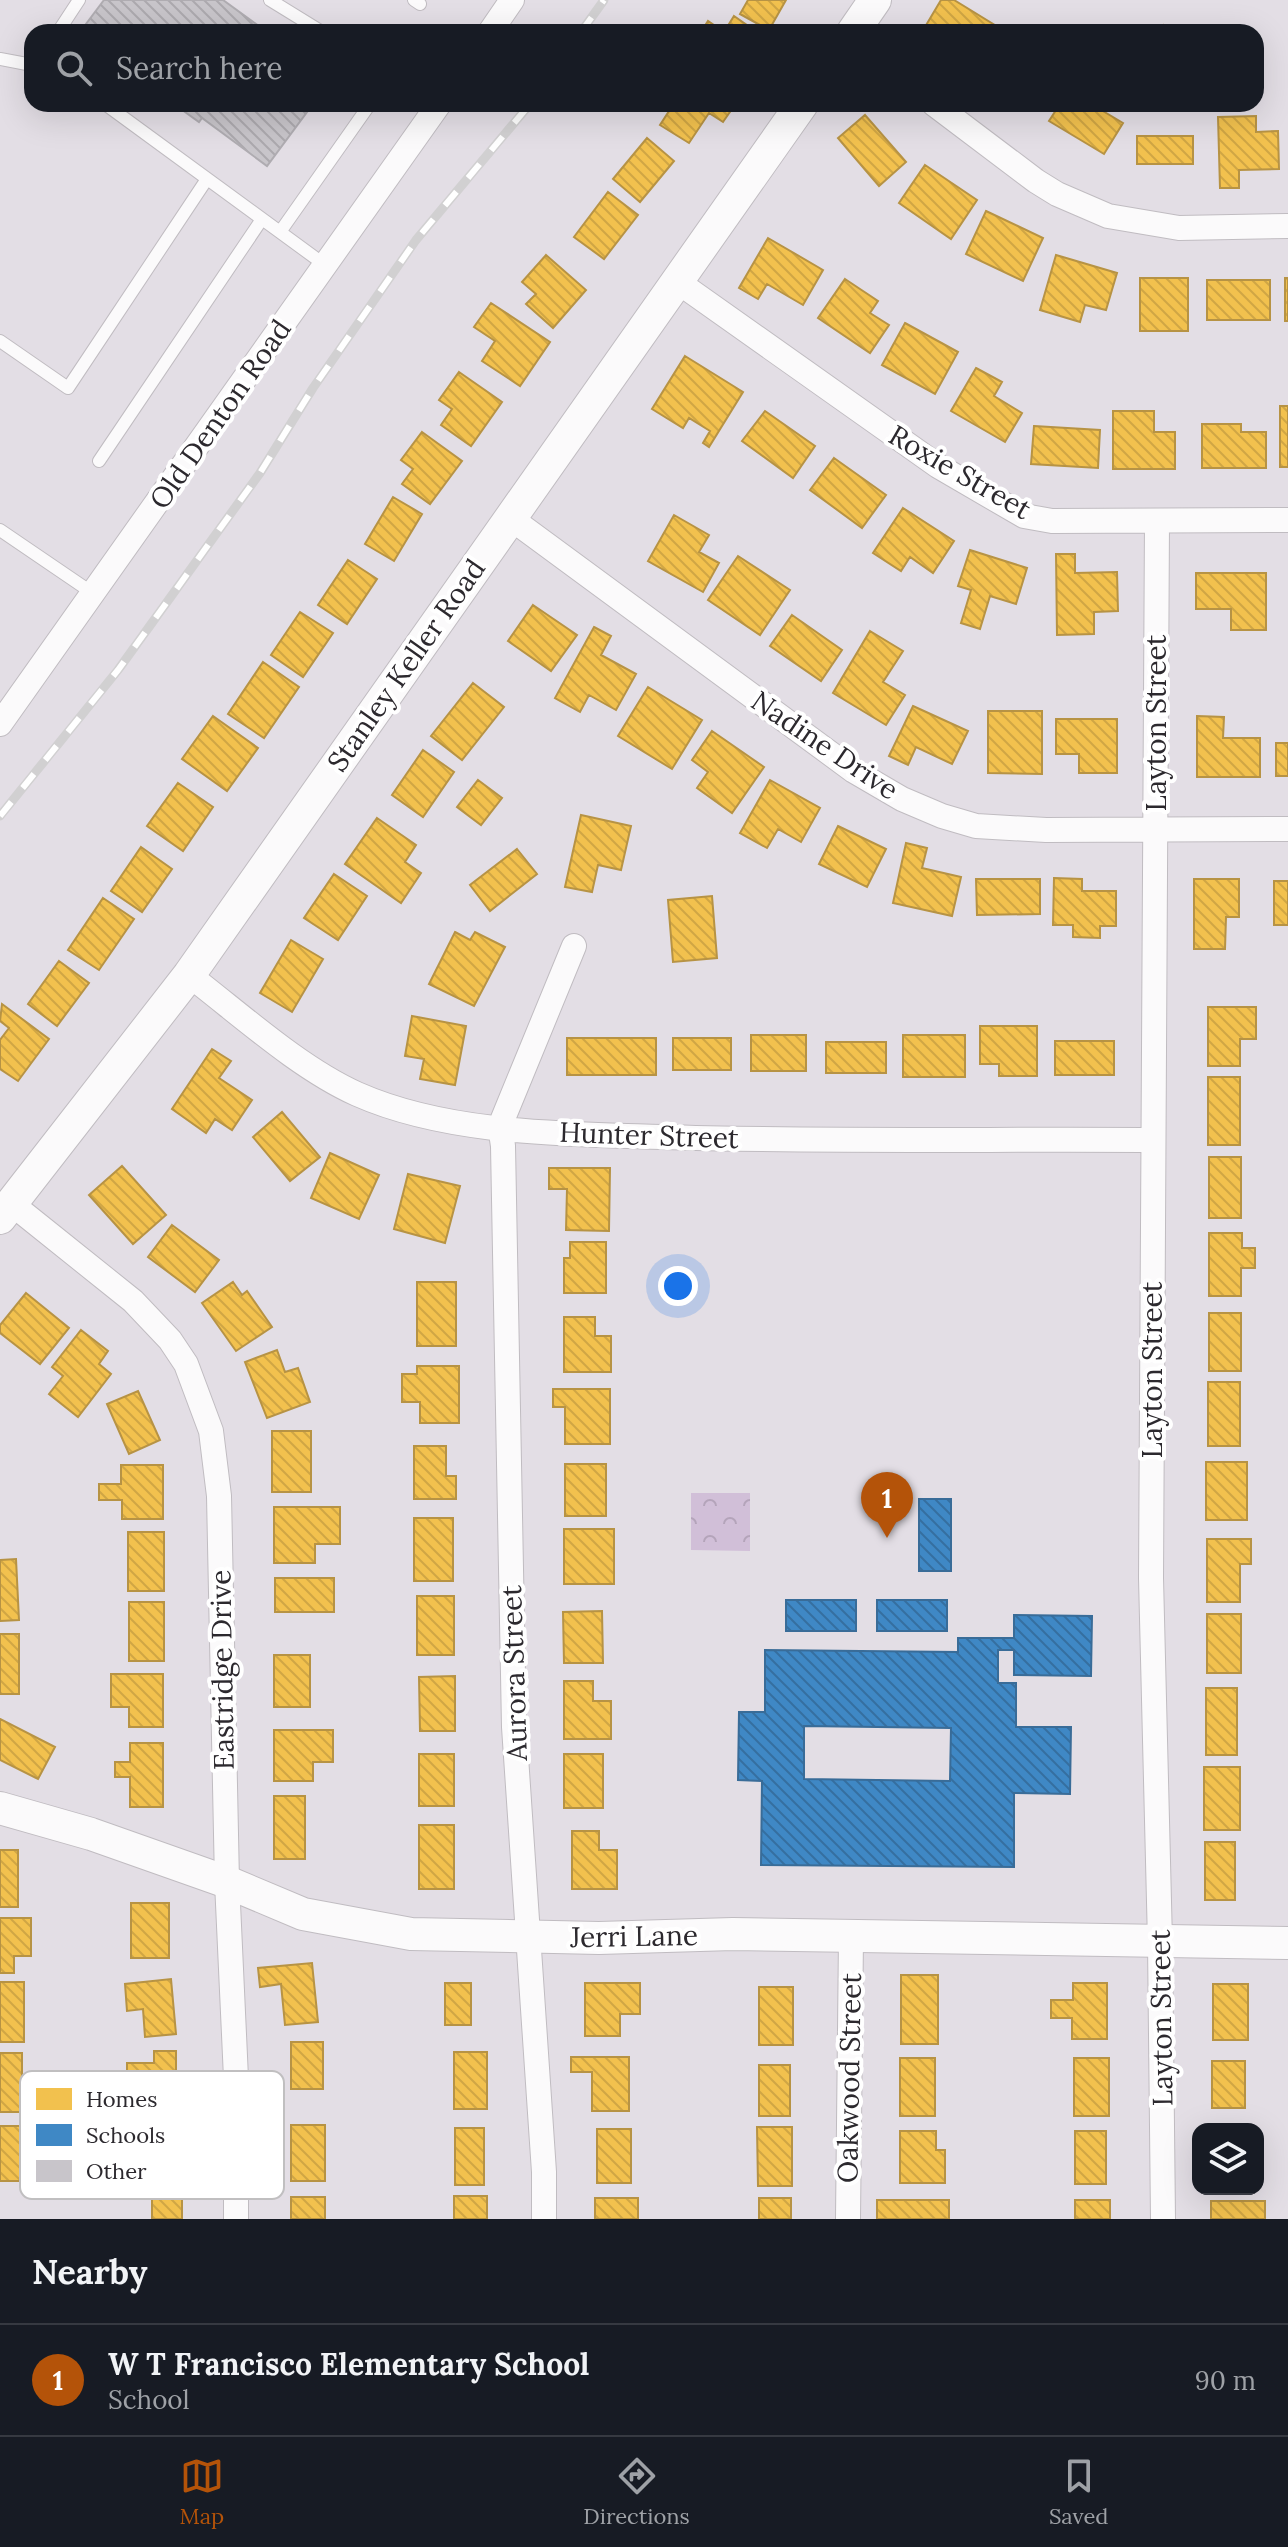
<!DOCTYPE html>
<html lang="en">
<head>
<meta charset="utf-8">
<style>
	body { margin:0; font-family:Lora,serif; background:#242831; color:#f1f3f6 }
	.controls { position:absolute; right:24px; bottom:24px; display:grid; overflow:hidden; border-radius:16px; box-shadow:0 8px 32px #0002 }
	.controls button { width:72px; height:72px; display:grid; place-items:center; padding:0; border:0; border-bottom:2px solid #363941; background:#171b24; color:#f1f3f6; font:40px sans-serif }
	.you { position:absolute; left:678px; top:1286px; width:28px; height:28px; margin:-20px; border:6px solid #fff; border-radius:50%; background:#1a73e8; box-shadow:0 0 0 12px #1a73e833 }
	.badge { display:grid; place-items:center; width:52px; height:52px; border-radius:50%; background:#b45309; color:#fff; font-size:26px; font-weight:700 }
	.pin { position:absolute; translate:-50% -66px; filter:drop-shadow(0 2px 4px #0008) }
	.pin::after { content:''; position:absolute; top:42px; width:28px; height:24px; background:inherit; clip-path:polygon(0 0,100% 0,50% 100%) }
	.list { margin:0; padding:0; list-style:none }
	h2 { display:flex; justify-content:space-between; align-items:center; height:104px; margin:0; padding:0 32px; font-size:34px }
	h2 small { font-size:26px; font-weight:400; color:#9ea1a6 }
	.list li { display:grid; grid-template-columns:52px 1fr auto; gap:24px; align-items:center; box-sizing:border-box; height:112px; padding:0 32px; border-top:2px solid #363941 }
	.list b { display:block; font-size:30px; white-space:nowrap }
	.list p { margin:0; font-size:26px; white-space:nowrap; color:#9ea1a6 }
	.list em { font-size:26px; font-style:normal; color:#9ea1a6 }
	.icon { flex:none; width:44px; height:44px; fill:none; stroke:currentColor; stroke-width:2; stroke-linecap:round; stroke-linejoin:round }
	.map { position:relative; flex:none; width:1288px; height:2219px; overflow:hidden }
	.search { position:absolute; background:#171b24; box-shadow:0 8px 32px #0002; left:24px; right:24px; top:24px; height:88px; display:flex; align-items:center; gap:20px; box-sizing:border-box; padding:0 28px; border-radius:24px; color:#9ea1a6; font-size:30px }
	.sheet { height:216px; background:#171b24 }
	nav { display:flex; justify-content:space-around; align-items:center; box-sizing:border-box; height:112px; border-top:2px solid #363941; background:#171b24; font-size:22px; color:#9ea1a6 }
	nav a { display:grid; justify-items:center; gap:4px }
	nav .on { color:#b45309 }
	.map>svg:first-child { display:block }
</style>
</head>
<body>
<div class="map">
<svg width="1288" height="2219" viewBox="0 0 1288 2219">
	<defs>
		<pattern id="park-crowns" width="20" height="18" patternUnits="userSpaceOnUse" patternTransform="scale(2)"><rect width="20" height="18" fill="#d1bfd8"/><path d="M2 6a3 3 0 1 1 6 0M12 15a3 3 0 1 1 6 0" fill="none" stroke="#b4a4ba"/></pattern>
		<pattern id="homes-back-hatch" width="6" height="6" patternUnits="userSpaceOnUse" patternTransform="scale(2)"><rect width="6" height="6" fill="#f2c14e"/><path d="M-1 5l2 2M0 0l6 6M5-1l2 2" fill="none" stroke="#d0a644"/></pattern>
		<pattern id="schools-back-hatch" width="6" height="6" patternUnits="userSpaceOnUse" patternTransform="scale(2)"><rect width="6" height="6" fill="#3f88c5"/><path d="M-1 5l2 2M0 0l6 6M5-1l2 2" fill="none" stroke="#356fa0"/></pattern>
		<pattern id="building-back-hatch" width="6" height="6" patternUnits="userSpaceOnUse" patternTransform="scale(2)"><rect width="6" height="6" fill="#c8c5ca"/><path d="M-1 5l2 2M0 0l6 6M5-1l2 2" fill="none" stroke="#aca9ae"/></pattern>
	</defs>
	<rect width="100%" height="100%" fill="#e3dee5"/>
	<!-- park -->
	<path fill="url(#park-crowns)" d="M691,1493h59v58l-59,-1z"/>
	<!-- homes -->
	<path fill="url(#homes-back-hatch)" stroke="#b79344" stroke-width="2" d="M748,0h38l-17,30 -29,-16z
		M941,0h13l44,27 -4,5h-72z
		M734,16l23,16h-56l7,-11 16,11z
		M1164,25l26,4v3h-27z
		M1196,29h38v3h-38z
		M664,104h67l3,2 -11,16 -14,-9 -20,30 -29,-18 11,-17z
		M1060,104h31l32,19 -19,31 -55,-33z
		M865,115l41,47 -27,24 -41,-48z
		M1256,116v16l22,-1 1,38 -40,1v18h-19l-2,-71z
		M1137,136h56v28h-56z
		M647,138l27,23 -34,41 -27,-23z
		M925,165l52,35 -26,39 -52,-36z
		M608,192l30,23 -34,44 -30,-22z
		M986,211l57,27 -20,43 -57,-27z
		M768,238l55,32 -20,35 -36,-21 -9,15 -19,-11z
		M546,255l40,35 -33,38 -27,-24 10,-10 -14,-12z
		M1056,255l61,18 -11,37 -21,-5 -5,17 -40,-12z
		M1140,278h48v53h-48z
		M1285,278h3v43h-3z
		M845,279l33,22 -8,12 19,12 -19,28 -52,-35z
		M1207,280h63v40h-63z
		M491,303l59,39 -30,44 -38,-25 13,-20 -21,-14z
		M905,323l53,29 -23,42 -53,-29z
		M685,356l58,36 -34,55 -6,-4 7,-12 -21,-13 -6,10 -31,-19z
		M976,368l26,14 -8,14 28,17 -17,29 -54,-31z
		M459,372l43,30 -31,44 -30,-21 11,-16 -13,-9z
		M1280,406h8v61h-8z
		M765,411l50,35 -22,32 -51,-37z
		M1113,411h41v21h21v37h-62z
		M1202,424h39v8h25v36h-64z
		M1034,426l66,4 -2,38 -67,-4z
		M422,432l40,29 -32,43 -28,-20 11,-15 -12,-9z
		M834,458l52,37 -24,33 -52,-38z
		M393,497l29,17 -28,47 -29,-17z
		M903,508l51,33 -21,32 -23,-16 -9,14 -28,-18z
		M674,515l35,20 -10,17 20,11 -16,29 -55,-31z
		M970,550l57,18 -11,36 -26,-8 -10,33 -19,-6 10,-33 -13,-4z
		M1056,554h19v19l42,-1 1,39 -24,1v22l-37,1z
		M738,556l52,34 -30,45 -52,-35z
		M348,560l29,19 -30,45 -29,-19z
		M1196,573h70v57h-35v-21h-35z
		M533,605l44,30 -26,36 -43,-30z
		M300,612l33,21 -30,44 -32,-22z
		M792,615l50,35 -21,31 -51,-35z
		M594,627l17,9 -10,19 35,19 -20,36 -27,-15 -9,17 -25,-14z
		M870,631l33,20 -20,31 22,13 -19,30 -53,-32z
		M263,662l36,25 -35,51 -36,-24z
		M473,683l31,24 -42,53 -31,-24z
		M648,687l54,33 -30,49 -54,-33z
		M913,706l55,25 -16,33 -36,-17 -8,18 -19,-9z
		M988,711h54v63l-54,-1z
		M213,716l45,32 -31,43 -45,-32z
		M1197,716l27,1 -1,21h37v39h-63z
		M1056,719h61v54h-38v-19h-23z
		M712,731l52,36 -32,46 -35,-25 11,-16 -16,-12z
		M1276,743h12v33h-12z
		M423,750l31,22 -31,45 -31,-22z
		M478,780l24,18 -21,27 -24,-18z
		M770,780l50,28 -19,34 -23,-13 -11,19 -27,-15z
		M178,783l35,24 -30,44 -36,-25z
		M581,815l50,11 -10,44 -23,-5 -6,27 -27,-5z
		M377,818l39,27 -11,17 16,11 -20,30 -56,-39z
		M838,826l48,23 -19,38 -48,-23z
		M906,843l21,5 -5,20 39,9 -9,39 -59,-13z
		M141,847l31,22 -30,43 -31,-21z
		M517,849l20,25 -47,37 -20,-26z
		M334,874l33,22 -29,44 -34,-22z
		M1054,878l28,1v12h34v35h-16v12l-27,-1v-12h-20z
		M976,879h64v35l-63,1z
		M1194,879h45v38h-13l-1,32h-31z
		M1274,881h14v44h-14z
		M712,896l5,62 -44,4 -5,-62z
		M103,898l31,21 -35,51 -31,-20z
		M455,932l15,8 5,-8 30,15 -31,59 -45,-22z
		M291,940l32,19 -31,53 -32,-19z
		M59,961l30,22 -32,43 -29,-22z
		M2,1004l47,35 -31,42 -18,-12v-29l9,-12 -9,-7z
		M1208,1007h48v32h-16v27h-32z
		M412,1016l54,10 -11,59 -35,-6 4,-20 -19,-3z
		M980,1026h57v50h-38v-12h-19z
		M751,1035h55v36h-55z
		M903,1035h62v42h-62z
		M567,1038h89v37h-89z
		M673,1038h58v32h-58z
		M1055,1041h59v34h-59z
		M826,1042h60v31h-60z
		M212,1049l19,12 -12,17 33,22 -20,30 -17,-11 -9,14 -34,-24z
		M1208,1077h32v68h-32z
		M282,1112l38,45 -30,24 -37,-44z
		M330,1153l49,22 -20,44 -48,-21z
		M1209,1157h32v61h-32z
		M122,1166l44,49 -33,29 -44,-49z
		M549,1168h61l-1,63 -43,-1 1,-41h-18z
		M408,1174l52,12 -15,57 -51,-14z
		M172,1225l47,35 -24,32 -47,-35z
		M1209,1233h33v15h13v20h-14v28h-32z
		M570,1242h36v51h-42v-35h6z
		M233,1282l9,13 5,-4 25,36 -36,24 -34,-48z
		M417,1282h39v64h-39z
		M26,1293l43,35 -29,36 -40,-31v-8z
		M1209,1313h32v58h-32z
		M564,1317h31v19h16v36h-47z
		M81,1330l27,21 -9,13 12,10 -33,43 -29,-23 14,-18 -11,-9z
		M277,1350l8,22 13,-4 12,34 -43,16 -22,-56z
		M417,1366h42v57h-39v-21h-18v-28h15z
		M1208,1382h32v64h-32z
		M553,1389h57v55h-45v-37h-12z
		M138,1391l22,49 -31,14 -22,-50z
		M272,1431h39v61h-39z
		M414,1446h32v30h10v23h-42z
		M1206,1462h41v58h-41z
		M565,1464h41v52h-41z
		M121,1465h42v54h-41v-19h-23v-16h22z
		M274,1507h66v37h-25v19h-41z
		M414,1518h39v63h-39z
		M564,1529h50v55h-50z
		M128,1532h36v59h-36z
		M1207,1539h44v25h-11v38h-33z
		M16,1559l3,61 -19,1v-61z
		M275,1578h59v34h-59z
		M417,1596h37v59h-37z
		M129,1602h35v59h-35z
		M602,1611l1,52h-39l-1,-51z
		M1207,1614h34v59h-34z
		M0,1634h19v60h-19z
		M274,1655h36v52h-36z
		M111,1674h52v53h-34v-20h-18z
		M455,1676v55h-35l-1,-54z
		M564,1681h29v20h18v38h-47z
		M1206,1688h31v67h-31z
		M0,1719l55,28 -17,32 -38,-19z
		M274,1730h59v32h-20v19h-39z
		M130,1743h33v64h-33v-30h-15v-15h15z
		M419,1754h35v52h-35z
		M564,1754h39v54h-39z
		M1204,1767h36v63h-36z
		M274,1796h31v63h-31z
		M419,1825h35v64h-35z
		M572,1831h27v19h18v39h-45z
		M1205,1842h30v58h-30z
		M0,1850h18v57h-18z
		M131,1903h38v55h-38z
		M0,1918h31v38h-17v17h-14z
		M312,1963l6,59 -33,3 -4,-41 -21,3 -2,-19z
		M901,1975h37v69h-37z
		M171,1979l5,55 -31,3 -2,-28 -16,2 -2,-27z
		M0,1982h24v60h-24z
		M445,1983h26v42h-26z
		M585,1983h55v31h-20v22h-35z
		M1073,1983h34v56h-35v-21h-21v-18h22z
		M1213,1984h35v56h-35z
		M759,1987h34v58h-34z
		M291,2042h32v47h-32z
		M154,2051h22v60h-49v-48h27z
		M454,2052h33v57h-33z
		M0,2053h22v59h-22z
		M571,2057h58v54h-37v-39h-21z
		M900,2058h35v58h-35z
		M1074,2058h35v58h-35z
		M1212,2061h33v47h-33z
		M759,2065h31v51h-31z
		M291,2125h34v56h-34z
		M0,2126h22v55h-22z
		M757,2127h35v59h-34z
		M455,2128h29v57h-29z
		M597,2129h34v54h-34z
		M900,2131h36v19h9v33h-45z
		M1075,2131h31v53h-31z
		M454,2196h33v23h-33z
		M152,2197h30v22h-30z
		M291,2197h34v22h-34z
		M595,2198h43v21h-43z
		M759,2198h32v21h-32z
		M877,2200h72v19h-72z
		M1075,2200h35v19h-35z
		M1211,2201h54v18h-54z"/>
	<!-- schools -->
	<path fill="url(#schools-back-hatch)" stroke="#396c98" stroke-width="2" fill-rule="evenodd" d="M919,1499h32v72h-32z
		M786,1600h70v31h-70z
		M877,1600h70v31h-70z
		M1014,1615l78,1 -1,60 -77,-1v-25h-16v33h18v44h55l-1,67 -56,-1v74l-253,-2 1,-84 -24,-1 1,-68h26v-62l193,2v-14h56zM804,1726l147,2 -1,53 -146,-2z"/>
	<!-- building -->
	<path fill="url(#building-back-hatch)" stroke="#afacb1" stroke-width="2" d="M104,0h119l44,32h-187z
		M174,104h139l-46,62 -65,-48 -3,4z"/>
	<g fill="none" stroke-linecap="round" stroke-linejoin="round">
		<!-- service casing -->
		<g stroke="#c0bcc1" stroke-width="14">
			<path id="service" d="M270,0l52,32
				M414,0l6,4
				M58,32l21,-32
				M0,59l32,6
				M105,104l220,161
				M280,232l90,-128
				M0,341l68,47 139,-209
				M99,461l163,-242
				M0,530l94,64"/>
		</g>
		<!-- minor casing -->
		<g stroke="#c0bcc1" stroke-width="26">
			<path id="minor" d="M490,32l22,-32
				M934,104l102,77 21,13 51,22 71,12 109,-2
				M678,282l260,184 86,50 28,5 236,-1
				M509,517l345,254 48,28 40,17 34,10 70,4 242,-1
				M1157,522l-6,1056 9,364 3,277
				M0,724l439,-620
				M189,975c51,39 110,93 168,119 90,40 207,40 304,43 164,5 328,2 492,3
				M12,1204l121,97 37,39 16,24 25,67 8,65 8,386 9,196v141
				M544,2219v-47l-30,-445 -11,-581 -3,-20 74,-180
				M848,2219l3,-282"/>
		</g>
		<!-- tertiary casing -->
		<g stroke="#c0bcc1" stroke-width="34">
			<path id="tertiary" d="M853,32l22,-32
				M0,1218l189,-243 613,-871
				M0,1808l91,26 136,48 76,32 108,20 188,4 134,-4 555,9"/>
		</g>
		<!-- service -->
		<use href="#service" stroke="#fbfafb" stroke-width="12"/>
		<!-- minor -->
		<use href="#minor" stroke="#fbfafb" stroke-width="24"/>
		<!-- tertiary -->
		<use href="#tertiary" stroke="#fbfafb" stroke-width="32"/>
		<!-- rail casing -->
		<g stroke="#d1d0d1" stroke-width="9">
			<path id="rail" d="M581,32l23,-32
				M0,816l118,-146 142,-197 53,-85 103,-148 114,-136"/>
		</g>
		<!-- rail -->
		<use href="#rail" stroke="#fff" stroke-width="6" stroke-dasharray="18" stroke-linecap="butt"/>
	</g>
	<g text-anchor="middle" stroke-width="8" stroke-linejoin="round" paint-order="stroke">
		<!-- street labels -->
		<g font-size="28" fill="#2c292e" stroke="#fff">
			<text transform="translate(220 414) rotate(-55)" y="10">Old Denton Road</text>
			<text transform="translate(960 472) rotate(30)" y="10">Roxie Street</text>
			<text transform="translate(406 665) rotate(-55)" y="10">Stanley Keller Road</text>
			<text transform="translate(1156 723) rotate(-90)" y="10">Layton Street</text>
			<text transform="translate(825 745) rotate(34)" y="10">Nadine Drive</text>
			<text transform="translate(649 1135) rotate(2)" y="10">Hunter Street</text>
			<text transform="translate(1152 1370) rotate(-90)" y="10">Layton Street</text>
			<text transform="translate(222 1670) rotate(-91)" y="10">Eastridge Drive</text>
			<text transform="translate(514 1673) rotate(-92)" y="10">Aurora Street</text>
			<text transform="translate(634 1936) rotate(-1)" y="10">Jerri Lane</text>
			<text transform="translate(1161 2018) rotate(-91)" y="10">Layton Street</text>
			<text transform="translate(849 2078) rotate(-89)" y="10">Oakwood Street</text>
		</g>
	</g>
	<!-- legend -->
	<rect x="20" y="2071" width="264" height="128" rx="12" fill="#fff" stroke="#c0bfc0" stroke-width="2"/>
	<rect x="36" y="2088" width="36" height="22" fill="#f2c14e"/>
	<rect x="36" y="2124" width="36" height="22" fill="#3f88c5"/>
	<rect x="36" y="2160" width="36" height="22" fill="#c8c5ca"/>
	<g font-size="22" fill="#2c292e">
		<text x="86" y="2107">Homes</text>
		<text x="86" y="2143">Schools</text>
		<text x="86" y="2179">Other</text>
	</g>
</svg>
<div class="controls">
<button><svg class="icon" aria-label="layers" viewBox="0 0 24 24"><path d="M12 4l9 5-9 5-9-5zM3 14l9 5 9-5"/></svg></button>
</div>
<div class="you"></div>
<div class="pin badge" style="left:887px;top:1538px">1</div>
<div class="search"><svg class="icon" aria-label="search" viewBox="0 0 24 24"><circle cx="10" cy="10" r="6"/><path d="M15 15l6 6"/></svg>Search here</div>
</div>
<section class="sheet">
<h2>Nearby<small></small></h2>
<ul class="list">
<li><span class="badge">1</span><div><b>W T Francisco Elementary School</b><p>School</p></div><em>90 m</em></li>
</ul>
</section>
<nav>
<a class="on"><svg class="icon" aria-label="map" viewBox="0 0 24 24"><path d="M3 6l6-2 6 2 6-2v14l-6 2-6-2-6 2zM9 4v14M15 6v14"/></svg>Map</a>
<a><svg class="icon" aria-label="directions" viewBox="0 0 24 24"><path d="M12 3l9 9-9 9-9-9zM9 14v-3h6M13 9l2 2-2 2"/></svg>Directions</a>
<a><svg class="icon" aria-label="saved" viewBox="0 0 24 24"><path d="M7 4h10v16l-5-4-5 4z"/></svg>Saved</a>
</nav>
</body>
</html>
